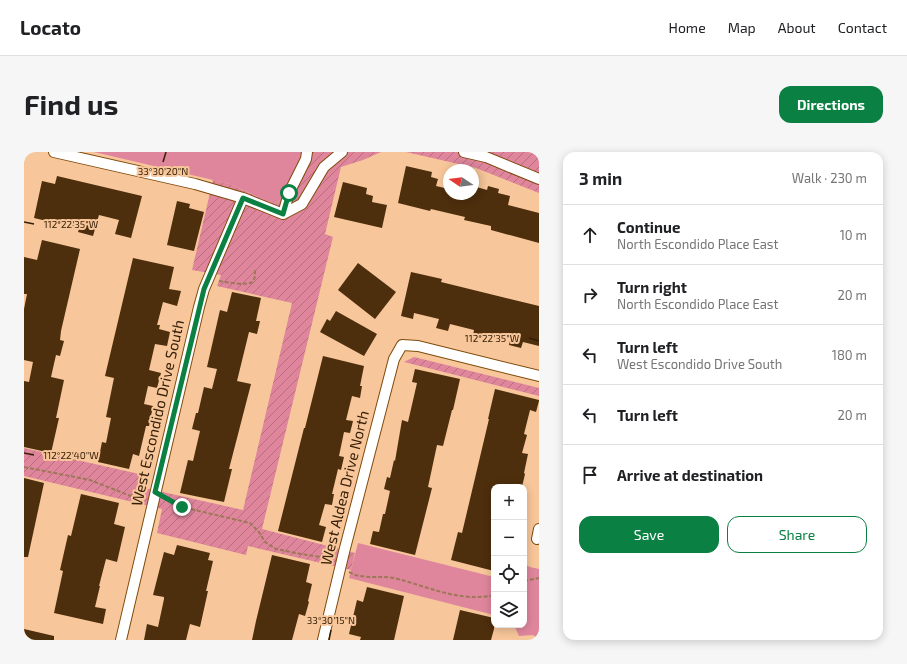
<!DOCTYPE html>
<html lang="en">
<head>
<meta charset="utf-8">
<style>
	body { margin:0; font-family:"Exo 2",sans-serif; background:#f6f6f6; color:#202124 }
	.controls { position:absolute; right:12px; bottom:12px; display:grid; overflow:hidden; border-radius:8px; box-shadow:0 2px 10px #0003 }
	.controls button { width:36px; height:36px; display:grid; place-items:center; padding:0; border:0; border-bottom:1px solid #e0e0e0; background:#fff; color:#202124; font:20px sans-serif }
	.compass { position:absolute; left:419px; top:12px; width:36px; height:36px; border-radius:50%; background:#fff; box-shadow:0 2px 10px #0003; rotate:283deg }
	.stop { position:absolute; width:12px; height:12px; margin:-9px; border:3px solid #0b8043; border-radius:50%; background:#fff }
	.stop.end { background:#0b8043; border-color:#fff; box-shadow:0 1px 4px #0008 }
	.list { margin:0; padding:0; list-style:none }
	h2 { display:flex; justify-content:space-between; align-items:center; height:52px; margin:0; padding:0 16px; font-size:17px }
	h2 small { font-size:13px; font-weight:400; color:#757577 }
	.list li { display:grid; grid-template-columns:26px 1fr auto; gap:12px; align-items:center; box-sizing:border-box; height:60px; padding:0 16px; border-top:1px solid #e0e0e0 }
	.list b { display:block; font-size:15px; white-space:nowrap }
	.list p { margin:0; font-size:13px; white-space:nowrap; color:#757577 }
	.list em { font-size:13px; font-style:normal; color:#757577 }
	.actions { display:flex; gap:8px; padding:12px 16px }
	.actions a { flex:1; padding:9px 0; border:1px solid #0b8043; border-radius:12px; text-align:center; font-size:14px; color:#0b8043 }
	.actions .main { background:#0b8043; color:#fff }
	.icon { flex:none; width:22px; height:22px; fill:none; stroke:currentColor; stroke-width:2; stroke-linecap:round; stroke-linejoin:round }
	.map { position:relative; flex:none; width:515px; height:488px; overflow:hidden; border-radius:12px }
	header { display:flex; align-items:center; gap:24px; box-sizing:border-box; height:56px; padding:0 20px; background:#fff; border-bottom:1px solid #e0e0e0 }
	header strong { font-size:19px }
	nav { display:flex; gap:22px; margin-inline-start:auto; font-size:14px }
	.intro { display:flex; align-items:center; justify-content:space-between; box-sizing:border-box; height:96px; padding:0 24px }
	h1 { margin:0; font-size:28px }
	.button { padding:10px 18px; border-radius:12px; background:#0b8043; color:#fff; font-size:14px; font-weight:700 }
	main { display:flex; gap:24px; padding:0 24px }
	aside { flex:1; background:#fff; border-radius:12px; box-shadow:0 2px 10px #0003 }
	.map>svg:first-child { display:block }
</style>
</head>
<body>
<header>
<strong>Locato</strong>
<nav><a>Home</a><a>Map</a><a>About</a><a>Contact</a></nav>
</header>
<div class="intro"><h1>Find us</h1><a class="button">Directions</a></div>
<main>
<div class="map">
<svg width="515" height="488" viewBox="0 0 515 488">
	<defs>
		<pattern id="garden-furrows" width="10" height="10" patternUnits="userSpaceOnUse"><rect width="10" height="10" fill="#df869d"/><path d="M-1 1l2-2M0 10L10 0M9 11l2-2" fill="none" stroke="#b66d7e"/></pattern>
	</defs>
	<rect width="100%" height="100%" fill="#f7c69a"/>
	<!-- park -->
	<path fill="#df869d" d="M70,0h209c-4,15 -15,41 -26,51l-10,-2 -37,-17z
		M334,391l136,34v38l-145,-37z
		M500,412l6,3 9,2v70l-6,-4 -14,1 -5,-11h10z"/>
	<!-- garden -->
	<path fill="url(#garden-furrows)" d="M279,0h78l-18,8 -22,7 -16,67 8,3 -71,292 93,24 -4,17 -103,-24 -2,9 -89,-22 5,-24 -138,-33v-28l124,28 -3,12 98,22 49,-207 -75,-17 4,-11 -29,-5 21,-90 17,4 37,17 10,2c11,-10 22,-36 26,-51z
		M382,0h133v41l-63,-25z
		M390,205l125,31v8l-135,-34z"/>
	<!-- building -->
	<path fill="#4d2e0d" d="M382,14l26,6 -1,5 7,2 -2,7 13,3v5h24v-8l14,4 1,-4 11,3 -1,4 12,3 -2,9 31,8v30l-48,-13v-4l-27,-6 1,-3 -34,-8 -1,2 -32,-8z
		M33,24l85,20 -11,42 -16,-4 4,-14 -20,-5 -6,21 -15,-4 1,-3 -11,-3 -34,-8 8,-37 13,3z
		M319,30l24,6 -1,6 7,2 -1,6 15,3 -5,23 -48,-11z
		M153,49l13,3 -1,4 15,4 -10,39 -27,-6z
		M18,88l38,9 -19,82 -1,9 4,1 -4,15 -4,-1 -5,22 13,3 -8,38h3l-8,35 -27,-6v-66l5,1 4,-20 -9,-2v-51l3,-15h-3v-37l13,3z
		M109,106l41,9 -5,22 12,2 -4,15 -14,-4 -6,23h3l-1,4 11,3 -3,14 -12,-2 -6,26 12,3 -4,15 -9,-2 -4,18 9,2 -4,20h-3l-7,30 -6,-2 -4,15 -31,-7 4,-20 4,1 5,-25 -5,-1 8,-39 -9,-2z
		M334,111l38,29 -21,27 -37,-29z
		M387,120l31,7 -1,3 98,24v40l-16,-4 -2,6 -12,-3 1,-6 -24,-6 -1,6 -12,-3 1,-6 -24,-6 -2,7 -12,-3 3,-9 -25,-6 -1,6 -12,-3z
		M208,140l29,6 -5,23h4l-3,13 -8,-2 -12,49 14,3 -22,85h3l-8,33 -44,-9 8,-33 5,1 7,-30 -8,-2 4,-16h2l6,-26 8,2 5,-20 -10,-2 13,-57 7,2z
		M312,159l41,23 -13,22 -44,-24 7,-13 3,2z
		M299,204l41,10 -4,20h2l-2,12 -8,-2 -6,24 7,1 -3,12 -6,-1 -5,24 5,1 -3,13 -3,-1 -6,25h2l-2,11 -7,-1 -6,21 7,2 -4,15 -44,-11 26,-103h1z
		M391,217l45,10 -7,31h-1l-9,36 -6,-1 -9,42 4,1 -17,67 -45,-11 3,-13 6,1 4,-18h2l5,-23 -6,-2 3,-12 3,1 4,-18 1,1 7,-41 6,2 9,-39 -5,-1z
		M471,237l44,11v1l-3,11 -6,-2 -6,24 3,1 -5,18 6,1 -4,19 1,1 -3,13h-28v84l-43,-11 7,-28 4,1 27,-114h-1z
		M0,326l20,5 -16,74h-4z
		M57,342l38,9 -5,21 11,3 -8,35 -11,-3 -7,27h1l-5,21 11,2 -3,15 -49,-11 9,-42 -3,-1 8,-35 3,1z
		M153,393l33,8 -2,7 5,1 -7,30h2l-8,36 -10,-3 -4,16h-42l3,-16 11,3 6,-28v-2l-11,-2 11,-43 10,3z
		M248,403l38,9 -4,18 6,2 -4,17 1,1 -4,14 -6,-2 -7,26h-40l4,-19z
		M343,435l37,9 -10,44h-34l1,-3 -12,-3 8,-34 6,2z
		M436,458l34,8v11l-3,11h-38z
		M0,477l30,7v4h-30z"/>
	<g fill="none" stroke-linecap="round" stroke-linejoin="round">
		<!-- minor casing -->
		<g stroke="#7f4a0b" stroke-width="12">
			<path id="minor" d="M30,0l141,32 48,14 40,16
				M440,0l22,5 53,22
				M259,62l19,-10 22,-37 18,-15
				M259,62l6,-21 17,-34 1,-7
				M513,387l2,-10
				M97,488l78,-333 5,-18 39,-91
				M299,488l21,-88 50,-193 8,-14 16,1 121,30"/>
		</g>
		<!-- path -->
		<path stroke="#9d7856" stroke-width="2" stroke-dasharray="4 2" stroke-linecap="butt" d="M195,129c6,1 29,5 33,1 4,-4 3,-9 3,-13
			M0,315l66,13 46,18 8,2
			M140,345l11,7 7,3 68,16 9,9 6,10 11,7 25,5 20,3 10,3
			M325,420c4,2 8,4 11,4 12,2 23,0 34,2 33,8 66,25 100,17
			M500,429l15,-3"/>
		<!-- minor -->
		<use href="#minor" stroke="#fff" stroke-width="10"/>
	</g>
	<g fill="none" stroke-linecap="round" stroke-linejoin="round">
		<!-- route -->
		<path stroke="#0b8043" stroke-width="5" d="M158,355l-27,-15 49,-203 39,-91 40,16 6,-21"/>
	</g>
	<!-- ticks -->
	<path fill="none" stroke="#351e06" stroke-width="1.5" d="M139,10l3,-10M0,70l10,2M505,186l10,3M0,301l10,2M305,488l2,-10"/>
	<g text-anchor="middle" stroke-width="4" stroke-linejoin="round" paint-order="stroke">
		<!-- street labels -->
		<g font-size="15" fill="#351e06" stroke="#f7c69a">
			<text transform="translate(134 261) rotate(-77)" y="5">West Escondido Drive South</text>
			<text transform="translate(321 336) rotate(-76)" y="5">West Aldea Drive North</text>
		</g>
	</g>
	<g font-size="10" text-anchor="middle" fill="#351e06" stroke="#f7c69a" stroke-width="4" stroke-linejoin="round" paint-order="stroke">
		<text x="139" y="23">33°30'20"N</text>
		<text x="47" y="76">112°22'35"W</text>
		<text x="468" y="190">112°22'35"W</text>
		<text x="47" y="307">112°22'40"W</text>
		<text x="307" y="472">33°30'15"N</text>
	</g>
</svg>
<div class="controls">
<button>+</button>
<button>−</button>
<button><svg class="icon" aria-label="locate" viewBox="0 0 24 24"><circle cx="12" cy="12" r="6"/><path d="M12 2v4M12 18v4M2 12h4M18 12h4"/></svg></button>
<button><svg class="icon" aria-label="layers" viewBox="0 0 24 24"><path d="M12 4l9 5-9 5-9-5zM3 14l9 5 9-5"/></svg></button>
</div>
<svg class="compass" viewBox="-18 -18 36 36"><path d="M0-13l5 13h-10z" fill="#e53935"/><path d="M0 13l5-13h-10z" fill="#757577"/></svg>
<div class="stop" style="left:265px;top:41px"></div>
<div class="stop end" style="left:158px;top:355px"></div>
</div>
<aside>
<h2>3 min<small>Walk · 230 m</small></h2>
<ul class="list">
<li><svg class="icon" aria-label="ahead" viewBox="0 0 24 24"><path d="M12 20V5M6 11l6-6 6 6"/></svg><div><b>Continue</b><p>North Escondido Place East</p></div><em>10 m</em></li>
<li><svg class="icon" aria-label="right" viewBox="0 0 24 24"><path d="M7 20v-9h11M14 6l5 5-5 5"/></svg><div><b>Turn right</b><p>North Escondido Place East</p></div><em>20 m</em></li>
<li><svg class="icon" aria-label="left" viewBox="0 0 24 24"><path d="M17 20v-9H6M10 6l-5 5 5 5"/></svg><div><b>Turn left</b><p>West Escondido Drive South</p></div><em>180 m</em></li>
<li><svg class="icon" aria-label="left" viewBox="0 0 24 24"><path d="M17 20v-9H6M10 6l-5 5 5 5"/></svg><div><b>Turn left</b></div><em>20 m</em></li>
<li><svg class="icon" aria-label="arrive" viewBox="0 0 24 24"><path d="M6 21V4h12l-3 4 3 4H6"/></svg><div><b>Arrive at destination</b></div></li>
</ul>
<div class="actions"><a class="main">Save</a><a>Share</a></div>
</aside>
</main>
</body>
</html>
